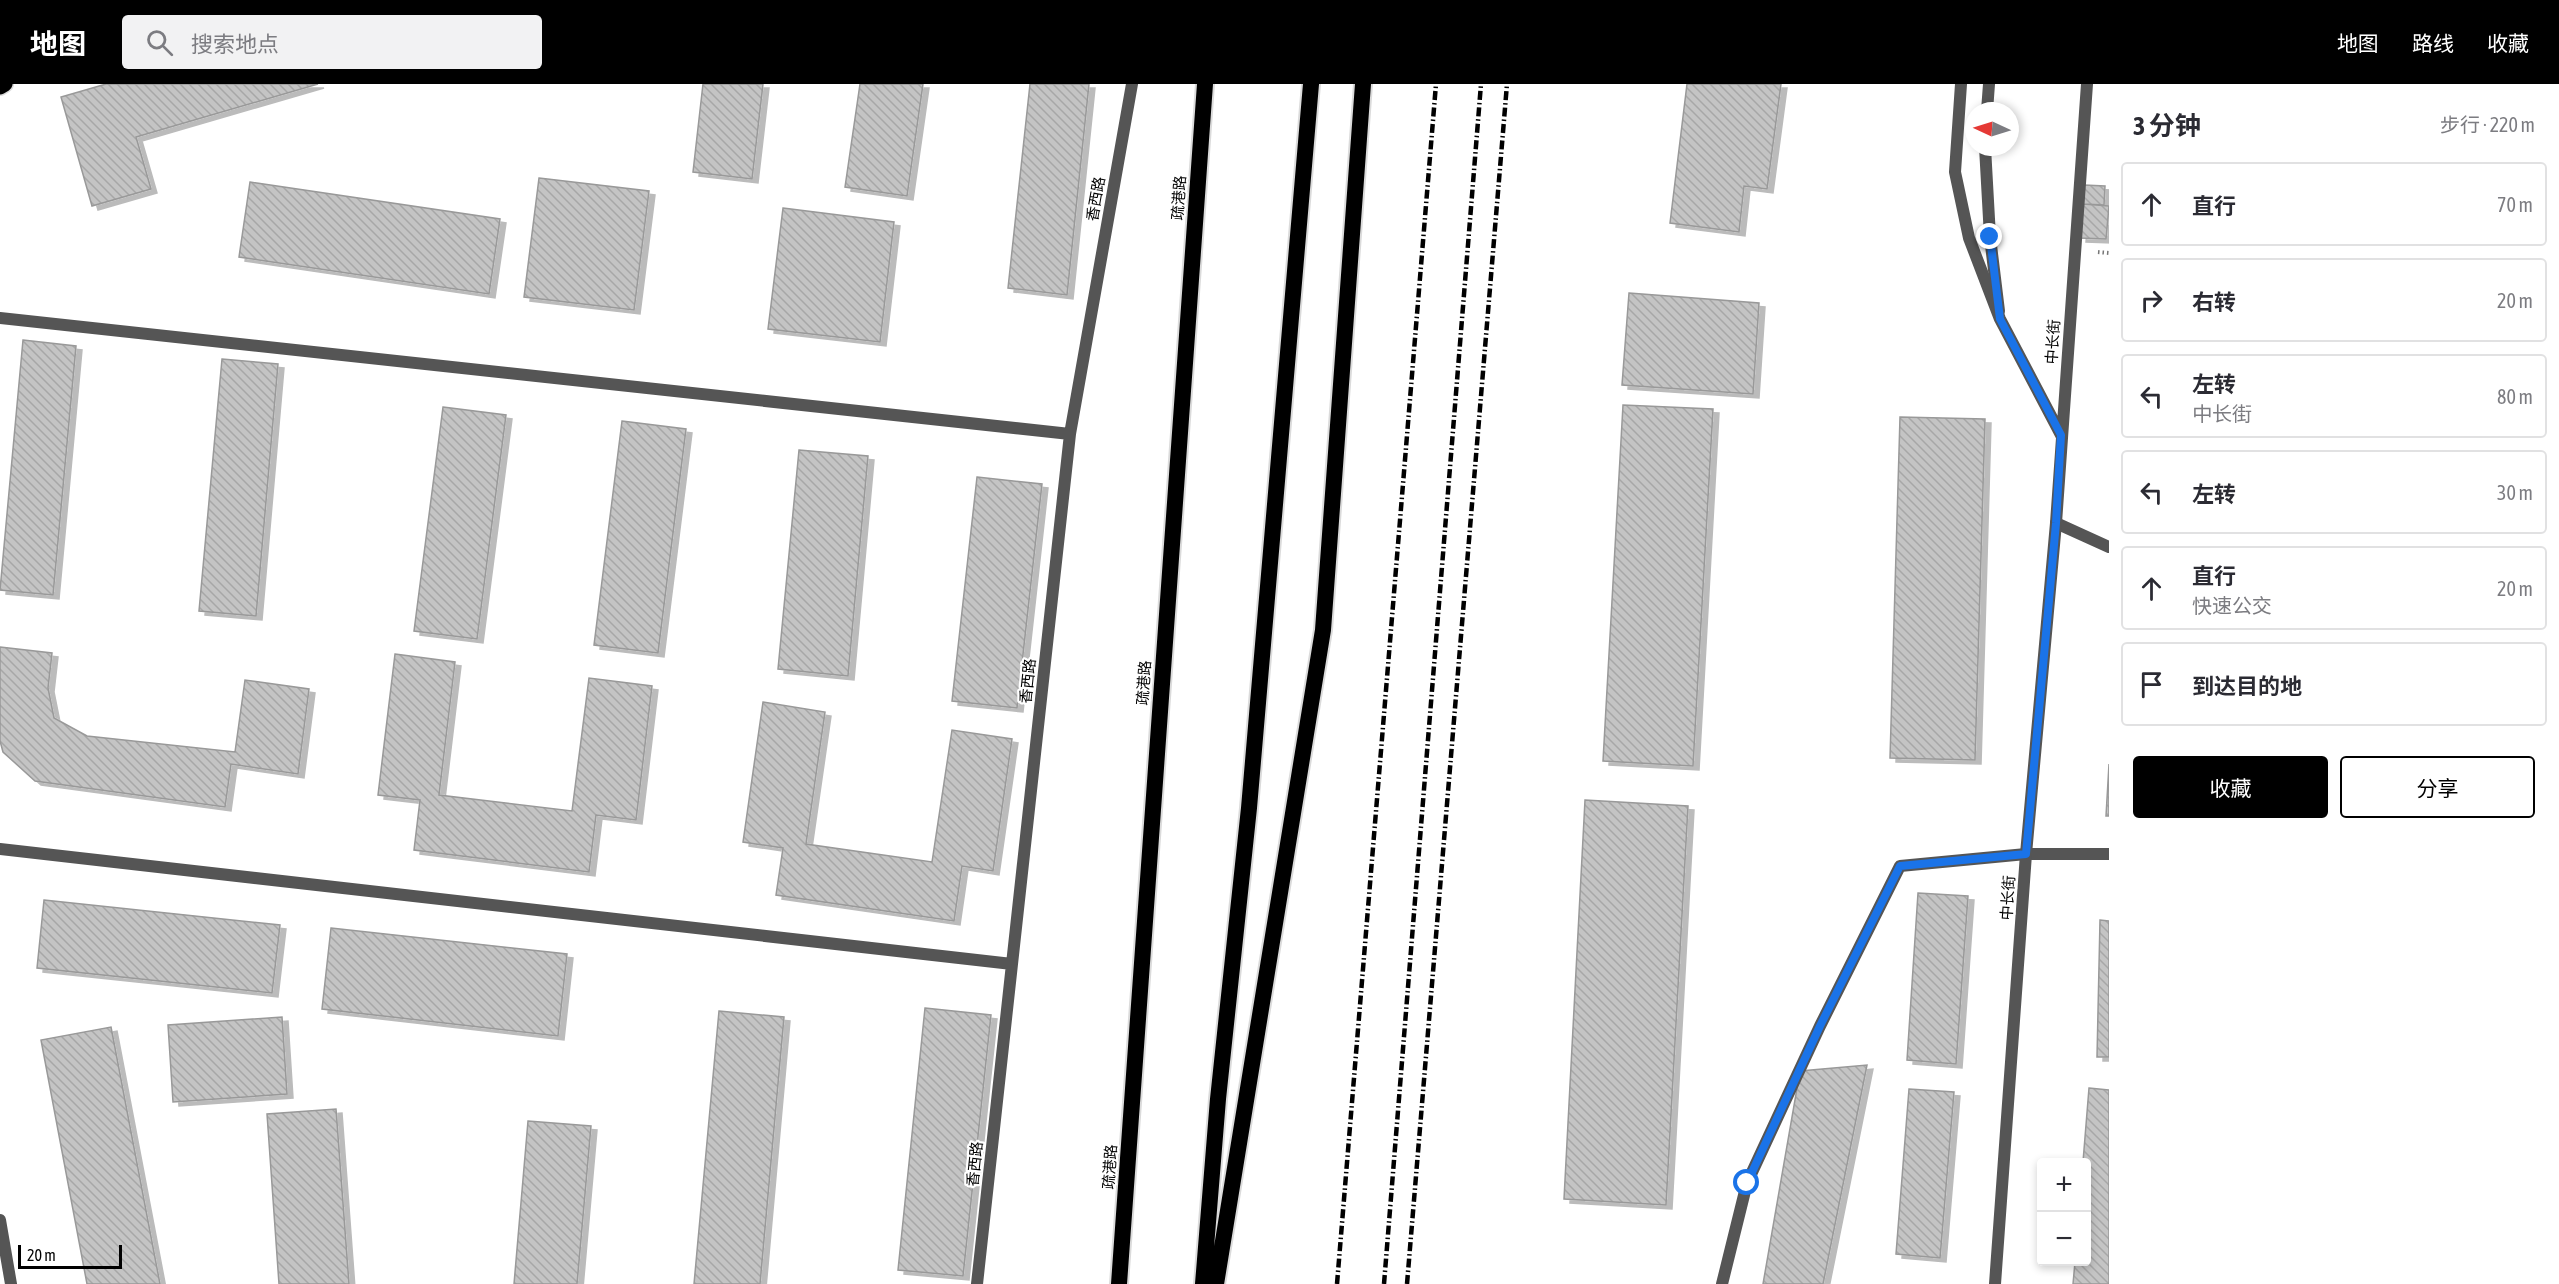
<!DOCTYPE html>
<html lang="zh">
<head>
<meta charset="utf-8">
<style>
	body { margin:0; font-family:"Asap Condensed","Noto Sans SC",sans-serif; background:#f2f2f3; color:#2b2b33 }
	.controls { position:absolute; right:18px; bottom:18px; display:grid; overflow:hidden; border-radius:6px; box-shadow:0 3px 9px #0003 }
	.controls button { width:54px; height:54px; display:grid; place-items:center; padding:0; border:0; border-bottom:2px solid #e1e1e2; background:#fff; color:#2b2b33; font:30px sans-serif }
	.compass { position:absolute; left:1965px; top:18px; width:54px; height:54px; border-radius:50%; background:#fff; box-shadow:0 3px 9px #0003; rotate:274deg }
	.scale { position:absolute; left:18px; bottom:15px; width:104px; box-sizing:border-box; padding-left:6px; border:3px solid #000; border-top:0; font-size:16px; line-height:21px; white-space:nowrap; color:#000; -webkit-text-stroke:4px #fff; paint-order:stroke }
	.stop { position:absolute; width:18px; height:18px; margin:-14px; border:4px solid #1a73e8; border-radius:50%; background:#fff }
	.stop.end { background:#1a73e8; border-color:#fff; box-shadow:0 2px 6px #0008 }
	.list { margin:0; padding:0; list-style:none }
	h2 { display:flex; justify-content:space-between; align-items:center; height:78px; margin:0; padding:0 24px; font-size:26px }
	h2 small { font-size:20px; font-weight:400; color:#7c7c81 }
	.list li { display:grid; grid-template-columns:39px 1fr auto; gap:18px; align-items:center; box-sizing:border-box; height:84px; margin:0 12px 12px; padding:0 12px; border:2px solid #e1e1e2; border-radius:6px }
	.list b { display:block; font-size:22px; white-space:nowrap }
	.list p { margin:0; font-size:20px; white-space:nowrap; color:#7c7c81 }
	.list em { font-size:20px; font-style:normal; color:#7c7c81 }
	.actions { display:flex; gap:12px; padding:18px 24px }
	.actions a { flex:1; padding:14px 0; border:2px solid #000; border-radius:6px; text-align:center; font-size:21px; color:#000 }
	.actions .main { background:#000; color:#fff }
	.icon { flex:none; width:33px; height:33px; fill:none; stroke:currentColor; stroke-width:2; stroke-linecap:round; stroke-linejoin:round }
	.map { position:relative; flex:none; width:2109px; height:1200px; overflow:hidden }
	header { display:flex; align-items:center; gap:36px; box-sizing:border-box; height:84px; padding:0 30px; background:#000; color:#fff }
	header strong { font-size:28px }
	nav { display:flex; gap:33px; margin-inline-start:auto; font-size:21px }
	.search { width:420px; height:54px; background:#f2f2f3; display:flex; align-items:center; gap:15px; box-sizing:border-box; padding:0 21px; border-radius:6px; color:#7c7c81; font-size:22px }
	main { display:flex }
	aside { flex:1; background:#fff }
	.map>svg:first-child { display:block }
</style>
</head>
<body>
<header>
<strong>地图</strong>
<div class="search"><svg class="icon" aria-label="search" viewBox="0 0 24 24"><circle cx="10" cy="10" r="6"/><path d="M15 15l6 6"/></svg>搜索地点</div>
<nav><a>地图</a><a>路线</a><a>收藏</a></nav>
</header>
<main>
<div class="map">
<svg width="2109" height="1200" viewBox="0 0 2109 1200">
	<defs>
		<pattern id="building-back-hatch" width="6" height="6" patternUnits="userSpaceOnUse" patternTransform="scale(1.5)"><rect width="6" height="6" fill="#c4c4c4"/><path d="M-1 5l2 2M0 0l6 6M5-1l2 2" fill="none" stroke="#a7a7a7"/></pattern>
		<filter id="shadow"><feDropShadow dx="6" dy="4" stdDeviation="0" flood-color="#0004"/></filter>
	</defs>
	<rect width="100%" height="100%" fill="#fff"/>
	<!-- building -->
	<path fill="url(#building-back-hatch)" stroke="#999" stroke-width="1.5" filter="url(#shadow)" d="M106,0h212l-182,53 15,52 -59,17 -31,-109z
		M703,0h60l-11,95 -59,-7z
		M860,0h63l-16,112 -62,-9z
		M1030,0h59l-22,211 -59,-7z
		M1687,0h94l-14,105 -23,-3 -5,46 -69,-9z
		M539,94l110,13 -15,119 -110,-13z
		M250,98l250,37 -11,75 -250,-37z
		M2084,101l21,1 -1,19 -21,-1z
		M2083,120l26,2 -3,33 -26,-1z
		M783,124l111,14 -14,120 -112,-13z
		M1629,209l130,10 -6,91 -131,-9z
		M23,256l53,6 -23,249 -53,-5z
		M222,275l56,5 -22,252 -57,-5z
		M1623,321l90,4 -20,357 -90,-5z
		M443,323l63,8 -29,224 -63,-8z
		M1900,333l85,2 -10,341 -85,-2z
		M622,337l64,8 -28,224 -64,-8z
		M799,366l69,6 -20,220 -70,-7z
		M977,393l65,7 -25,224 -65,-7z
		M0,563l52,6 -4,35 6,30 33,18 148,16 10,-72 64,9 -11,85 -67,-10 -6,43 -190,-26 -32,-29 -3,-11z
		M395,570l60,8 -16,133 133,16 17,-133 63,8 -16,134 -40,-5 -7,57 -175,-22 6,-50 -42,-5z
		M763,618l62,10 -19,132 126,18 20,-132 60,9 -19,132 -31,-5 -8,55 -178,-26 7,-47 -40,-6z
		M2109,680v52h-3z
		M1585,716l103,6 -22,399 -102,-6z
		M1918,809l50,3 -12,168 -49,-4z
		M44,816l236,25 -8,68 -235,-25z
		M2100,836l9,1v136h-12z
		M331,844l236,26 -9,82 -236,-27z
		M925,924l66,7 -28,261 -65,-6z
		M719,927l65,6 -24,267h-66z
		M282,933l5,77 -114,8 -5,-77z
		M111,943l49,257h-73l-46,-244z
		M1867,981l-44,219h-60l37,-213z
		M2089,1004l20,2v194h-36l2,-22h11v-100h-3z
		M1909,1005l45,3 -14,166 -44,-4z
		M336,1025l13,175h-70l-12,-170z
		M528,1037l63,5 -14,158h-63z"/>
	<g fill="none" stroke-linecap="round" stroke-linejoin="round">
		<!-- primary casing -->
		<g stroke="#dbdbdb" stroke-width="18">
			<path id="primary" d="M0,3l5,-3"/>
		</g>
		<!-- trunk casing -->
		<g stroke="#dbdbdb" stroke-width="20">
			<path id="trunk" d="M1119,1200l86,-1200
				M1203,1200l15,-185 31,-291 62,-724
				M1216,1200l107,-654 40,-546"/>
		</g>
		<!-- path -->
		<path stroke="#777" stroke-width="4" stroke-dasharray="1.5 3" stroke-linecap="butt" d="M2098,168l11,1"/>
		<!-- service -->
		<path stroke="#555" stroke-width="12" d="M1987,27l2,-27
			M1985,63l5,90 9,74"/>
		<!-- minor -->
		<path stroke="#555" stroke-width="12" d="M0,234l1070,116
			M2056,439l53,24
			M0,765l1012,115
			M0,1136l11,64
			M977,1200l93,-850 62,-350
			M1722,1200l25,-101 73,-157 80,-160 126,-12h83"/>
		<!-- tertiary -->
		<path stroke="#555" stroke-width="12" d="M1961,0l-6,88 14,66 31,81 61,116
			M1995,1200l31,-430 30,-331 31,-439"/>
		<!-- primary -->
		<use href="#primary" stroke="#000" stroke-width="15"/>
		<!-- trunk -->
		<use href="#trunk" stroke="#000" stroke-width="16"/>
		<!-- rail -->
		<path stroke="#000" stroke-width="4.5" stroke-dasharray="9 3 1.5 3" stroke-linecap="butt" d="M1337,1200l99,-1200
			M1384,1200l97,-1200
			M1407,1200l100,-1200"/>
	</g>
	<g fill="none" stroke-linecap="round" stroke-linejoin="round">
		<!-- route -->
		<path stroke="#1a73e8" stroke-width="8" d="M1747,1099l73,-157 80,-160 126,-12 30,-331 5,-88 -61,-116 -10,-82"/>
	</g>
	<g text-anchor="middle" stroke-width="4.5" stroke-linejoin="round" paint-order="stroke">
		<!-- street labels -->
		<g font-size="15" fill="#000" stroke="#fff">
			<text transform="translate(1179 114) rotate(-86)" y="5">疏港路</text>
			<text transform="translate(1096 115) rotate(-80)" y="5">香西路</text>
			<text transform="translate(2053 258) rotate(-86)" y="5">中长街</text>
			<text transform="translate(1028 597) rotate(-84)" y="5">香西路</text>
			<text transform="translate(1144 599) rotate(-86)" y="5">疏港路</text>
			<text transform="translate(2008 814) rotate(-86)" y="5">中长街</text>
			<text transform="translate(975 1080) rotate(-84)" y="5">香西路</text>
			<text transform="translate(1110 1083) rotate(-86)" y="5">疏港路</text>
		</g>
	</g>
</svg>
<div class="controls">
<button>+</button>
<button>−</button>
</div>
<svg class="compass" viewBox="-18 -18 36 36"><path d="M0-13l5 13h-10z" fill="#e53935"/><path d="M0 13l5-13h-10z" fill="#7c7c81"/></svg>
<div class="scale">20 m</div>
<div class="stop" style="left:1747px;top:1099px"></div>
<div class="stop end" style="left:1990px;top:153px"></div>
</div>
<aside>
<h2>3 分钟<small>步行 · 220 m</small></h2>
<ul class="list">
<li><svg class="icon" aria-label="ahead" viewBox="0 0 24 24"><path d="M12 20V5M6 11l6-6 6 6"/></svg><div><b>直行</b></div><em>70 m</em></li>
<li><svg class="icon" aria-label="right" viewBox="0 0 24 24"><path d="M7 20v-9h11M14 6l5 5-5 5"/></svg><div><b>右转</b></div><em>20 m</em></li>
<li><svg class="icon" aria-label="left" viewBox="0 0 24 24"><path d="M17 20v-9H6M10 6l-5 5 5 5"/></svg><div><b>左转</b><p>中长街</p></div><em>80 m</em></li>
<li><svg class="icon" aria-label="left" viewBox="0 0 24 24"><path d="M17 20v-9H6M10 6l-5 5 5 5"/></svg><div><b>左转</b></div><em>30 m</em></li>
<li><svg class="icon" aria-label="ahead" viewBox="0 0 24 24"><path d="M12 20V5M6 11l6-6 6 6"/></svg><div><b>直行</b><p>快速公交</p></div><em>20 m</em></li>
<li><svg class="icon" aria-label="arrive" viewBox="0 0 24 24"><path d="M6 21V4h12l-3 4 3 4H6"/></svg><div><b>到达目的地</b></div></li>
</ul>
<div class="actions"><a class="main">收藏</a><a>分享</a></div>
</aside>
</main>
</body>
</html>
